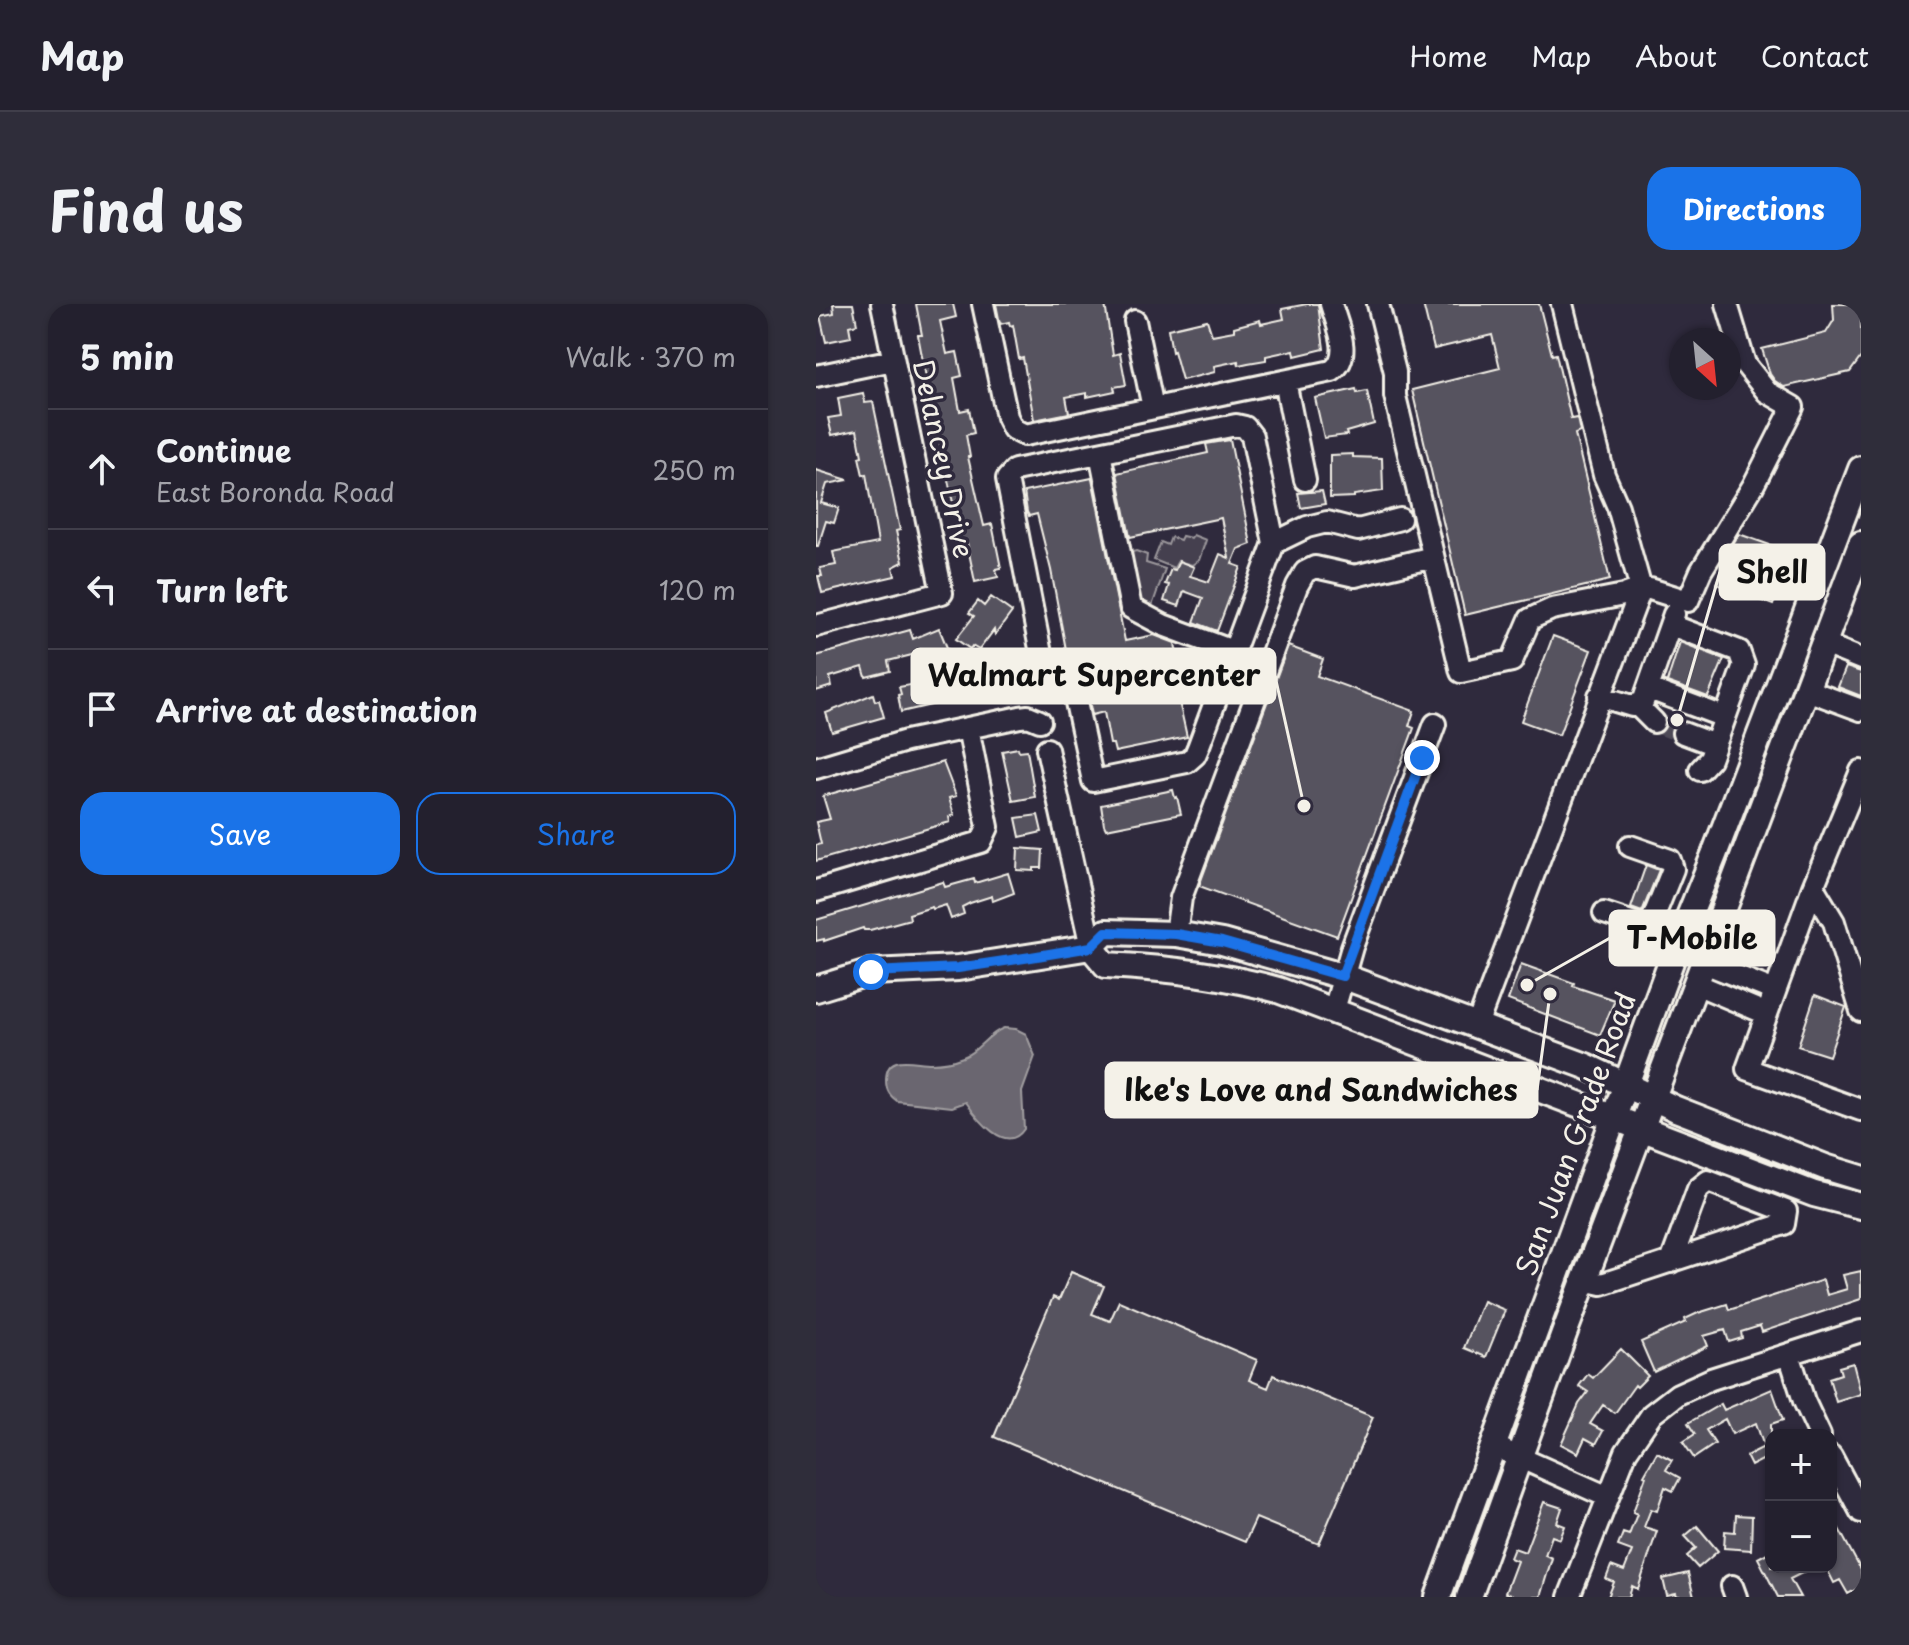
<!DOCTYPE html>
<html lang="en">
<head>
<meta charset="utf-8">
<style>
	body { margin:0; font-family:"Playpen Sans",sans-serif; background:#2f2d3a; color:#f1f3f6 }
	.controls { position:absolute; right:24px; bottom:24px; display:grid; overflow:hidden; border-radius:16px; box-shadow:0 2px 6px #0004 }
	.controls button { width:72px; height:72px; display:grid; place-items:center; padding:0; border:0; border-bottom:2px solid #403e4a; background:#23202e; color:#f1f3f6; font:40px sans-serif }
	.compass { position:absolute; left:853px; top:24px; width:72px; height:72px; border-radius:50%; background:#23202e; box-shadow:0 2px 6px #0004; rotate:153deg }
	.stop { position:absolute; width:24px; height:24px; margin:-18px; border:6px solid #1a73e8; border-radius:50%; background:#fff }
	.stop.end { background:#1a73e8; border-color:#fff; box-shadow:0 2px 8px #0008 }
	.list { margin:0; padding:0; list-style:none }
	h2 { display:flex; justify-content:space-between; align-items:center; height:104px; margin:0; padding:0 32px; font-size:34px }
	h2 small { font-size:26px; font-weight:400; color:#a3a3aa }
	.list li { display:grid; grid-template-columns:52px 1fr auto; gap:24px; align-items:center; box-sizing:border-box; height:120px; padding:0 32px; border-top:2px solid #403e4a }
	.list b { display:block; font-size:30px; white-space:nowrap }
	.list p { margin:0; font-size:26px; white-space:nowrap; color:#a3a3aa }
	.list em { font-size:26px; font-style:normal; color:#a3a3aa }
	.actions { display:flex; gap:16px; padding:24px 32px }
	.actions a { flex:1; padding:18px 0; border:2px solid #1a73e8; border-radius:24px; text-align:center; font-size:28px; color:#1a73e8 }
	.actions .main { background:#1a73e8; color:#fff }
	.icon { flex:none; width:44px; height:44px; fill:none; stroke:currentColor; stroke-width:2; stroke-linecap:round; stroke-linejoin:round }
	.map { position:relative; flex:none; width:1045px; height:1293px; overflow:hidden; border-radius:24px }
	header { display:flex; align-items:center; gap:48px; box-sizing:border-box; height:112px; padding:0 40px; background:#23202e; border-bottom:2px solid #403e4a }
	header strong { font-size:38px }
	nav { display:flex; gap:44px; margin-inline-start:auto; font-size:28px }
	.intro { display:flex; align-items:center; justify-content:space-between; box-sizing:border-box; height:192px; padding:0 48px }
	h1 { margin:0; font-size:56px }
	.button { padding:20px 36px; border-radius:24px; background:#1a73e8; color:#fff; font-size:28px; font-weight:700 }
	main { display:flex; gap:48px; padding:0 48px }
	aside { flex:1; background:#23202e; border-radius:24px; box-shadow:0 2px 6px #0004 }
	.map>svg:first-child { display:block }
</style>
</head>
<body>
<header>
<strong>Map</strong>
<nav><a>Home</a><a>Map</a><a>About</a><a>Contact</a></nav>
</header>
<div class="intro"><h1>Find us</h1><a class="button">Directions</a></div>
<main>
<aside>
<h2>5 min<small>Walk · 370 m</small></h2>
<ul class="list">
<li><svg class="icon" aria-label="ahead" viewBox="0 0 24 24"><path d="M12 20V5M6 11l6-6 6 6"/></svg><div><b>Continue</b><p>East Boronda Road</p></div><em>250 m</em></li>
<li><svg class="icon" aria-label="left" viewBox="0 0 24 24"><path d="M17 20v-9H6M10 6l-5 5 5 5"/></svg><div><b>Turn left</b></div><em>120 m</em></li>
<li><svg class="icon" aria-label="arrive" viewBox="0 0 24 24"><path d="M6 21V4h12l-3 4 3 4H6"/></svg><div><b>Arrive at destination</b></div></li>
</ul>
<div class="actions"><a class="main">Save</a><a>Share</a></div>
</aside>
<div class="map">
<svg width="1045" height="1293" viewBox="0 0 1045 1293">
	<rect width="100%" height="100%" fill="#2f2a3d"/>
	<filter id="ink" filterUnits="userSpaceOnUse"><feTurbulence type="fractalNoise" baseFrequency=".0125" numOctaves="2"/><feDisplacementMap in="SourceGraphic" scale="16" xChannelSelector="R" yChannelSelector="G"/><feConvolveMatrix kernelMatrix="1 2 1 2 8 2 1 2 1" color-interpolation-filters="sRGB"/></filter>
	<g filter="url(#ink)">
		<!-- green -->
		<path fill="#454050" stroke="#9c989c" stroke-width="2" d="M377,231l13,5 -7,20 -7,5 -14,-4 -4,7 -20,-8 7,-18 7,3 3,-8 9,3 2,-4 9,2z
			M320,247l11,4 -1,8 19,6 -13,37 -13,-3 -10,-50z"/>
		<!-- water -->
		<path fill="#6a6670" stroke="#a19ea0" stroke-width="2" d="M188,724l12,1 10,5 9,22 -13,36 2,37c-18,27 -47,-11 -58,-27l-14,5 -55,-6c-8,-6 -11,-11 -11,-21 0,-28 27,-17 45,-17 11,0 22,-2 32,-6 16,-6 24,-23 41,-29z"/>
		<!-- building -->
		<path fill="#56525f" stroke="#f4f1e8" stroke-width="2" d="M17,0h20l4,20 -8,2 2,11 -25,5 -6,-26 14,-3z
			M100,0h37l3,13 -16,4 7,33 10,-2 5,24 -8,2 6,33 9,-2 5,24 -8,2 4,22h-2l16,69 8,-2 9,44 -5,1 2,8 -23,5 -8,-39 -5,1 -34,-156 -10,-53h4z
			M180,0h109l8,51 7,-2 6,32 -12,2 1,4 -28,6v-4l-21,4 3,16 -35,7 -11,-62 -4,1 -6,-34 -3,1 -1,-4 -9,2z
			M491,0h11l6,45 -29,7 -1,-6 -28,6v4l-18,3 -9,2 -1,-4 -24,5 1,6 -33,8 -8,-29 -2,1 -4,-23 39,-9 5,15 22,-4v-4l15,-4 11,-3 1,4 23,-5 -2,-10z
			M607,0h116l13,51 4,-1 15,65 6,-1 3,14 -5,2 35,146 -145,35 -53,-225 88,-22 -8,-33 -58,14z
			M1017,0h28v53l-11,15 -66,15 -9,-6 -5,-7 -8,-25 64,-16 8,-13z
			M540,85l1,4 10,-2 7,33 -28,8 1,3 -23,3 -9,-40z
			M47,89l2,10 8,-1 27,128 -4,1 7,31 -10,5 2,9 -73,17 -4,-17h4l-2,-8 16,-3 -3,-13 45,-9 -12,-69 -3,1 -4,-18 3,-1 -5,-26 -25,5 -4,-17 13,-2 -3,-18z
			M414,136l21,104 -13,5 -6,15 9,3 -24,64 -23,-9 9,-24 -19,-7 -5,15 -15,-5 5,-16 -4,-1 6,-15 4,1 4,-9 15,6 -4,9 19,6 11,-28 9,4 -8,-40 -91,19 -13,-64 91,-20 -2,-9z
			M537,150v3l29,1 1,33 -29,4v2l-24,1v-43z
			M0,166l32,10 -21,4 -6,19 18,5 -5,15 -8,-2 -8,25h-2z
			M276,174l33,163 29,-6 21,8 5,29 13,-3 2,4 3,20 -20,4 9,40 -72,15 -2,-8h-3l-6,-32 -12,3 -5,-24 21,-4 -5,-25h-3l-2,-10 -22,4 -1,-3 -8,2 -16,-85 -14,-56 -8,2 -2,-4 -3,-20z
			M506,187l3,13 -24,4 -3,-15z
			M923,230l53,19 -19,52 -57,-21 11,-30z
			M175,293l21,15 -17,23 -1,-5 -15,20 -7,-4 -2,3 -14,-10 18,-23 -5,-3 9,-12 6,5z
			M123,324l9,22 -15,6 -7,1 -2,-5 -36,9 2,10 -24,6 -3,-10 -33,10 2,9 -16,5v-35l94,-26 3,9z
			M737,332l38,14 -32,85 -38,-14z
			M864,338l44,17 -16,38 -41,-15z
			M472,342l35,13 -6,17 97,35 -5,15 5,2 -77,208 -138,-50z
			M1030,363l15,5v24l-23,-9z
			M127,375v3l6,-1 4,19 -52,12 -3,-17 3,-1 -2,-7z
			M57,390l2,7 4,-1 5,17 -52,15 -6,-19z
			M202,444l1,3 8,-1 8,47 -22,4 -11,-50z
			M127,458l13,34 -7,2 5,17 -5,2 1,5 -134,39v-16l5,-1 -5,-22 14,-3 -7,-23z
			M357,486l2,8 2,-1 4,17 -75,15 -2,-4 -3,-20z
			M222,511l4,17 -22,5 -4,-19z
			M202,544l25,2 -1,18h-8v3l-17,-1z
			M830,561l13,5 -17,42 -11,-4z
			M192,569l6,20 -21,8 -1,-5 -22,7 -8,4 2,7 -13,5 -5,-14 -13,4 -1,-2 -23,7 1,5 -40,11h-6l-1,-2 -39,13v-2l-8,2v-21l127,-38 2,5 29,-8 1,4z
			M705,660l53,19 -1,3 42,14 -15,35 -92,-35z
			M999,691l31,12 -17,49 -31,-10z
			M1045,967v28l-99,33 -2,-6 -19,6 1,6 -13,4 -4,-12 -21,6 4,10 -54,26 -13,-30 45,-20 -1,-3 13,-6 29,-9 2,6 94,-30 4,15 20,-6 -4,-14z
			M255,968l33,14 -12,28 18,7 9,-20 138,59 -8,20 19,8 5,-13 100,42 -54,127 -63,-26 -11,24 -251,-105 59,-140 6,3z
			M667,997l22,9 -19,47 -22,-9z
			M805,1045l27,27 -11,11 -2,-2 -20,28 -12,-8 -13,19 13,7 -7,13 -11,-6 -7,15 -17,-9 18,-40 9,-12 -9,-6 9,-12 5,4z
			M1037,1059l8,31 -25,8 -7,-24 12,-4 -2,-7z
			M956,1085l11,31 -12,4v37l-3,-4 -17,9 -5,-10 18,-9 -8,-24 -24,11 -7,-15 -19,11 9,14 -21,14 -11,-16 12,-8 -7,-11 33,-19 3,6z
			M841,1148l15,8 -6,10 14,8 -7,13 -8,-4 -8,24 -6,-2 -7,18 13,4 -19,58 -6,-3 -3,11h-21l6,-15 -8,-3 5,-13 13,5 8,-20 -14,-5 5,-13 6,2 8,-21 -4,-2 13,-36 -2,-1z
			M728,1198l18,6 -5,15 8,3 -5,13 -8,-3 -7,19 7,3 -12,39h-25l-10,-4 12,-32 -7,-3 4,-10 11,4z
			M1015,1210l30,56v17l-13,7 -8,-14 -6,3 -6,-12 3,-2z
			M920,1211l16,1 -1,34 -27,-2 1,-17 10,1z
			M881,1222l21,25 -20,17 -11,-12 9,-8 -11,-12z
			M955,1247v16h43l-24,12 10,18h-22l-20,-39z
			M872,1269l6,24h-17l-1,-3 -9,2 -4,-17z"/>
		<g fill="none" stroke-linecap="round" stroke-linejoin="round">
			<!-- minor-tunnel -->
			<path stroke="#4d4857" stroke-width="20" stroke-dasharray="20 10" stroke-linecap="butt" d="M838,418l29,11"/>
			<!-- minor casing -->
			<g stroke="#f4f1e8" stroke-width="26">
				<path id="minor" d="M167,0l24,113 6,12 12,6 307,-64c21,-15 5,-46 -1,-67
					M562,0l17,68v24l66,276 51,-11 18,-42 22,-10 72,-14 17,-6h9l38,12 13,-30 52,-85 40,-79 -26,-15 -22,-28 -18,-60
					M319,17l18,87
					M0,72l77,-16
					M469,77l20,99
					M420,121l9,2 7,9 22,107 -76,205 -3,7 -8,7 -94,19 -19,-88 -31,-29 -36,-185 8,-9z
					M284,149l31,155 32,17 70,26
					M458,239l33,-16 20,-5 31,8 42,-11
					M855,321l68,26 5,14 -34,94 -10,11
					M0,322l126,-33 -60,-289
					M1008,340l37,15
					M833,385l75,28
					M991,386l54,20
					M783,392l33,10 11,-4 31,-88
					M822,402l16,16
					M867,429l32,12
					M231,445l44,198
					M0,464l90,-27 114,-24 8,-1 12,5
					M1045,467l-48,116 21,35 27,89
					M997,583l-66,182 114,41
					M0,587l165,-49 7,-15 -20,-99
					M788,609l42,14 6,-6 21,-52 -3,-9 -40,-14
					M360,630l5,-36 116,-312 8,-14 10,-5 40,9 78,-19
					M888,659l71,28
					M880,680l71,30
					M518,706l18,-63 83,-223
					M661,721l164,-436 -23,-82 -14,-32 -42,-171
					M768,976l18,4 182,-60 2,-13 -78,-30 -10,8 -27,73
					M973,1050l15,47 16,34
					M678,1142l114,51
					M1015,1152l30,56
					M916,1282l4,11
					M753,1293l57,-145 26,-38 26,-20 33,-15 150,-48"/>
			</g>
			<!-- major casing -->
			<g stroke="#f4f1e8" stroke-width="30">
				<path id="major" d="M275,643l15,18c59,3 115,9 172,25l536,204 47,12
					M0,685l55,-17 87,-4 133,-21 15,-15 70,2 46,8 120,34 244,90 90,43 149,58 36,11
					M622,1293l235,-641 41,-101 147,-386
					M653,1293l95,-263 297,-790"/>
			</g>
			<!-- minor -->
			<use href="#minor" stroke="#2f2a3d" stroke-width="20"/>
			<!-- major -->
			<use href="#major" stroke="#2f2a3d" stroke-width="24"/>
		</g>
	</g>
	<g fill="none" stroke-linecap="round" stroke-linejoin="round" filter="url(#ink)">
		<!-- route -->
		<path stroke="#1a73e8" stroke-width="10" d="M55,668l87,-4 73,-11 60,-10 15,-15 70,2 46,8 120,34 80,-218"/>
	</g>
	<g text-anchor="middle" stroke-width="7" stroke-linejoin="round" paint-order="stroke">
		<!-- street labels -->
		<g font-size="28" fill="#f4f1e8" stroke="#2f2a3d">
			<text transform="translate(127 155) rotate(78)" y="10">Delancey Drive</text>
			<text transform="translate(760 830) rotate(-70)" y="10">San Juan Grade Road</text>
		</g>
	</g>
	<!-- callouts -->
	<path fill="none" stroke="#f4f1e8" stroke-width="3" d="M861 416L904 268M488 502L459 372M711 681L794 634M734 690L721 786"/>
	<g fill="#f4f1e8" stroke="#2f2a3d" stroke-width="3">
		<circle cx="861" cy="416" r="8"/>
		<circle cx="488" cy="502" r="8"/>
		<circle cx="711" cy="681" r="8"/>
		<circle cx="734" cy="690" r="8"/>
	</g>
	<g fill="#f4f1e8" stroke="#f4f1e8" stroke-width="3">
		<rect x="904" y="241" width="104" height="54" rx="8"/>
		<rect x="96" y="345" width="363" height="54" rx="8"/>
		<rect x="794" y="607" width="164" height="54" rx="8"/>
		<rect x="290" y="759" width="431" height="54" rx="8"/>
	</g>
	<g font-size="30" text-anchor="middle" font-weight="bold" fill="#111">
		<text x="956" y="279">Shell</text>
		<text x="278" y="382">Walmart Supercenter</text>
		<text x="876" y="645">T-Mobile</text>
		<text x="505" y="797">Ike's Love and Sandwiches</text>
	</g>
</svg>
<div class="controls">
<button>+</button>
<button>−</button>
</div>
<svg class="compass" viewBox="-18 -18 36 36"><path d="M0-13l5 13h-10z" fill="#e53935"/><path d="M0 13l5-13h-10z" fill="#a3a3aa"/></svg>
<div class="stop" style="left:55px;top:668px"></div>
<div class="stop end" style="left:606px;top:454px"></div>
</div>
</main>
</body>
</html>
